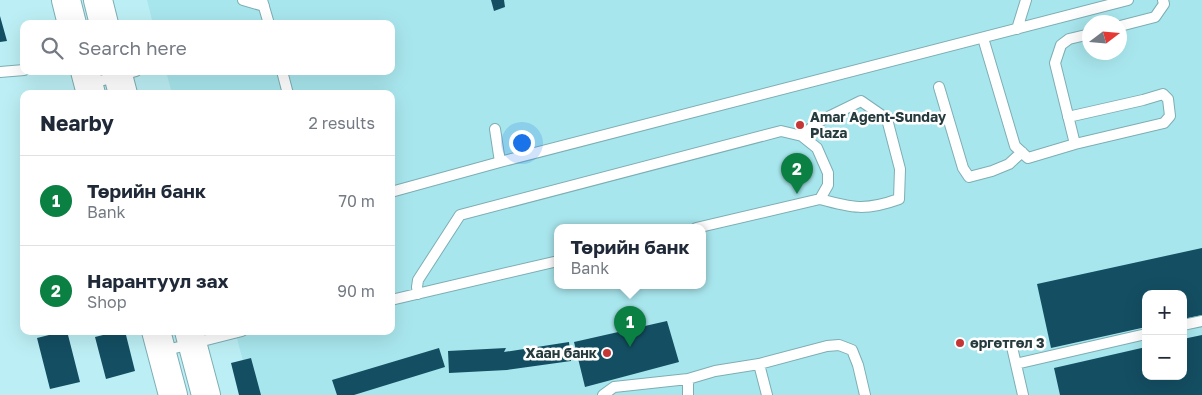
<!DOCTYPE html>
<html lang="en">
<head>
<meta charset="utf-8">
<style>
	body { margin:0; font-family:"Golos Text",sans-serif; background:#f2f2f3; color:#1f2937 }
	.controls { position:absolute; right:15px; bottom:15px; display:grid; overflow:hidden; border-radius:10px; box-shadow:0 5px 20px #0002 }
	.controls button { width:45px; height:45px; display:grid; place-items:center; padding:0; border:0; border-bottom:1px solid #e0e1e3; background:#fff; color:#1f2937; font:25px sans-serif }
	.compass { position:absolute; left:1082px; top:15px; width:45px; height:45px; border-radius:50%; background:#fff; box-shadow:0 5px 20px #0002; rotate:74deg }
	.you { position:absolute; left:521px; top:142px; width:18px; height:18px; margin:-12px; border:4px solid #fff; border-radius:50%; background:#1a73e8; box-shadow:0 0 0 8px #1a73e833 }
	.badge { display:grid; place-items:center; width:32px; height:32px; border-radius:50%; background:#0b8043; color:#fff; font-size:16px; font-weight:700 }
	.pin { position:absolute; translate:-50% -41px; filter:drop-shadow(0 1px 2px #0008) }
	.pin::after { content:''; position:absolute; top:26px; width:18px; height:15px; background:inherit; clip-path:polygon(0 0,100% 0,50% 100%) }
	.popup { position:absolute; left:554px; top:224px; width:152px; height:65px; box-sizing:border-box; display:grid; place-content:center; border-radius:10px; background:#fff; filter:drop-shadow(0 1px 4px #0005); font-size:16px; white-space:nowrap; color:#747a83 }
	.popup b { font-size:19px; color:#1f2937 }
	.popup::after { content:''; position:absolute; left:50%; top:100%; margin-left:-10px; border:10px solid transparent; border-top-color:#fff }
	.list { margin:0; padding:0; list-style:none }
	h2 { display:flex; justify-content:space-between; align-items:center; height:65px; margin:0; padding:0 20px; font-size:21px }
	h2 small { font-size:16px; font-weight:400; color:#747a83 }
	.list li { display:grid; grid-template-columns:32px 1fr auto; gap:15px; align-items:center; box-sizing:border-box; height:90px; padding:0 20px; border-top:1px solid #e0e1e3 }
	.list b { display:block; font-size:19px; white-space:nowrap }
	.list p { margin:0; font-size:16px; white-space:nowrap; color:#747a83 }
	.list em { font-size:16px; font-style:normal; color:#747a83 }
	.icon { flex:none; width:28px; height:28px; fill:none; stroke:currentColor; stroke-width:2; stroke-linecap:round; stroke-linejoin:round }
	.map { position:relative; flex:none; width:1202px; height:395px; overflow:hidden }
	.search { position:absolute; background:#fff; box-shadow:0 5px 20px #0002; left:20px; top:20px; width:375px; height:55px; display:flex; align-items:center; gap:12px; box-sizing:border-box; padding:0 18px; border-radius:10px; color:#747a83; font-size:19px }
	.panel { position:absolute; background:#fff; box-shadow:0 5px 20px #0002; left:20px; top:90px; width:375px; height:245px; border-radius:10px }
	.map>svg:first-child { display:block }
</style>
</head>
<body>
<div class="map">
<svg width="1202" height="395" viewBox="0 0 1202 395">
	<rect width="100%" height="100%" fill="#bceff5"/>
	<!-- built -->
	<path fill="#a8e6ed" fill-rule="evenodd" d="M147,0h1055v395h-950l-17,-64h156v-237h-219l-6,-23h225v-47h-238zM1090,22h30v30h-30zM558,228h144v58h-144zM1146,294h37v82h-37z"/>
	<!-- building -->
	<path fill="#144e62" d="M491,0h13l1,7 -11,4z
		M0,16l7,25 -7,1z
		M1202,248v67l-19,4v-25h-37v33l-95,21 -14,-64z
		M667,321l12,41 -94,25 -11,-45z
		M65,331h2l13,51 -30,7 -13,-51z
		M119,331h6l10,40 -29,8 -11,-42z
		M1202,335v60h-142l-6,-27 92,-21v29h37v-37z
		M569,342l2,19 -64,9 -58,3 -1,-22 58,-3 -2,4z
		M439,348l6,19 -91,28h-17l-5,-15z
		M251,358l10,37h-22l-8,-32z"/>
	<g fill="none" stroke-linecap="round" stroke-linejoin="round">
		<!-- lane casing -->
		<g stroke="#7daeb4" stroke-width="12">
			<path id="lane" d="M243,0l21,6
				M262,0l7,24
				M1120,26l35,-9 9,-13 -1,-4
				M1017,29l9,-29
				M983,38l32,108 13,12 47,-14 89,-21 6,-7 -2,-17 -5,-5 -20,6 -75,17
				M282,71l6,23
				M0,72l24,-2
				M89,84l47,-13
				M939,87l24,81 6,9 23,-6 17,-7 13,-12
				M495,129l5,33
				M802,136l16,-14 43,-21 26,18 13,50 -1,30c-33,12 -47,9 -79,0
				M1075,144l-20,-81 6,-18 8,-6 21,-5
				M391,192l109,-30 628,-162
				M418,294l-1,-7 1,-7 42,-65 321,-84 21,5 15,12 11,25v12l-8,14 -124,29
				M391,300l167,-39
				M1183,325l19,-4
				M1012,347l11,48
				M163,351l79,-20
				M759,364l8,31
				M1016,364l130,-30
				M603,395l11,-8 74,-8
				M688,395v-16l27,-8 44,-7 68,-18 12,-1 13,5 6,15 7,30"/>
		</g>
		<!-- primary casing -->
		<g stroke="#7daeb4" stroke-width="30">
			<path id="primary" d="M66,0l6,24
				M98,0l6,24
				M85,71l6,23
				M117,71l6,23
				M156,331l17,64
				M189,331l17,64"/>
		</g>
		<!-- lane -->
		<use href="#lane" stroke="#fff" stroke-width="10"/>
		<!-- primary -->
		<use href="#primary" stroke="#fff" stroke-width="28"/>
	</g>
	<!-- markers -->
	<g fill="#c53637" stroke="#fff" stroke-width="2">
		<circle cx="800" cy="125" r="5"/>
		<circle cx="960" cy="343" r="5"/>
		<circle cx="607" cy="353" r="5"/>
	</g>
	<g text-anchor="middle" stroke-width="5" stroke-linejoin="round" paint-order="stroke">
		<!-- poi labels -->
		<g font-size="14" font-weight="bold" fill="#263b3d" stroke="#fff" text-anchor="start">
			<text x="810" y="122">Amar Agent-Sunday<tspan x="810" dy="16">Plaza</tspan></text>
			<text x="970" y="348">өргөтгөл 3</text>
			<text x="597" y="358" text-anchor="end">Хаан банк</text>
		</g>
	</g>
</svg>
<div class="controls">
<button>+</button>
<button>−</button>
</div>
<svg class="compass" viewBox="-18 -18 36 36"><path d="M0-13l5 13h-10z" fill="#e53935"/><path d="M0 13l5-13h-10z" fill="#747a83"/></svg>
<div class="you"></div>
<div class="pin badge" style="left:630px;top:347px">1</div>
<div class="popup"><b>Төрийн банк</b>Bank</div>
<div class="pin badge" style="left:797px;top:194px">2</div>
<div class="search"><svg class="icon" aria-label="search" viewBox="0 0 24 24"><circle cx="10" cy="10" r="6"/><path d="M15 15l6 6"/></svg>Search here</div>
<section class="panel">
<h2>Nearby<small>2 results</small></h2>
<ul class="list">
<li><span class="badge">1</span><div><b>Төрийн банк</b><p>Bank</p></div><em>70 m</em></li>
<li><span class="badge">2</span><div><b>Нарантуул зах</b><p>Shop</p></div><em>90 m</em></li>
</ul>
</section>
</div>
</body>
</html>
